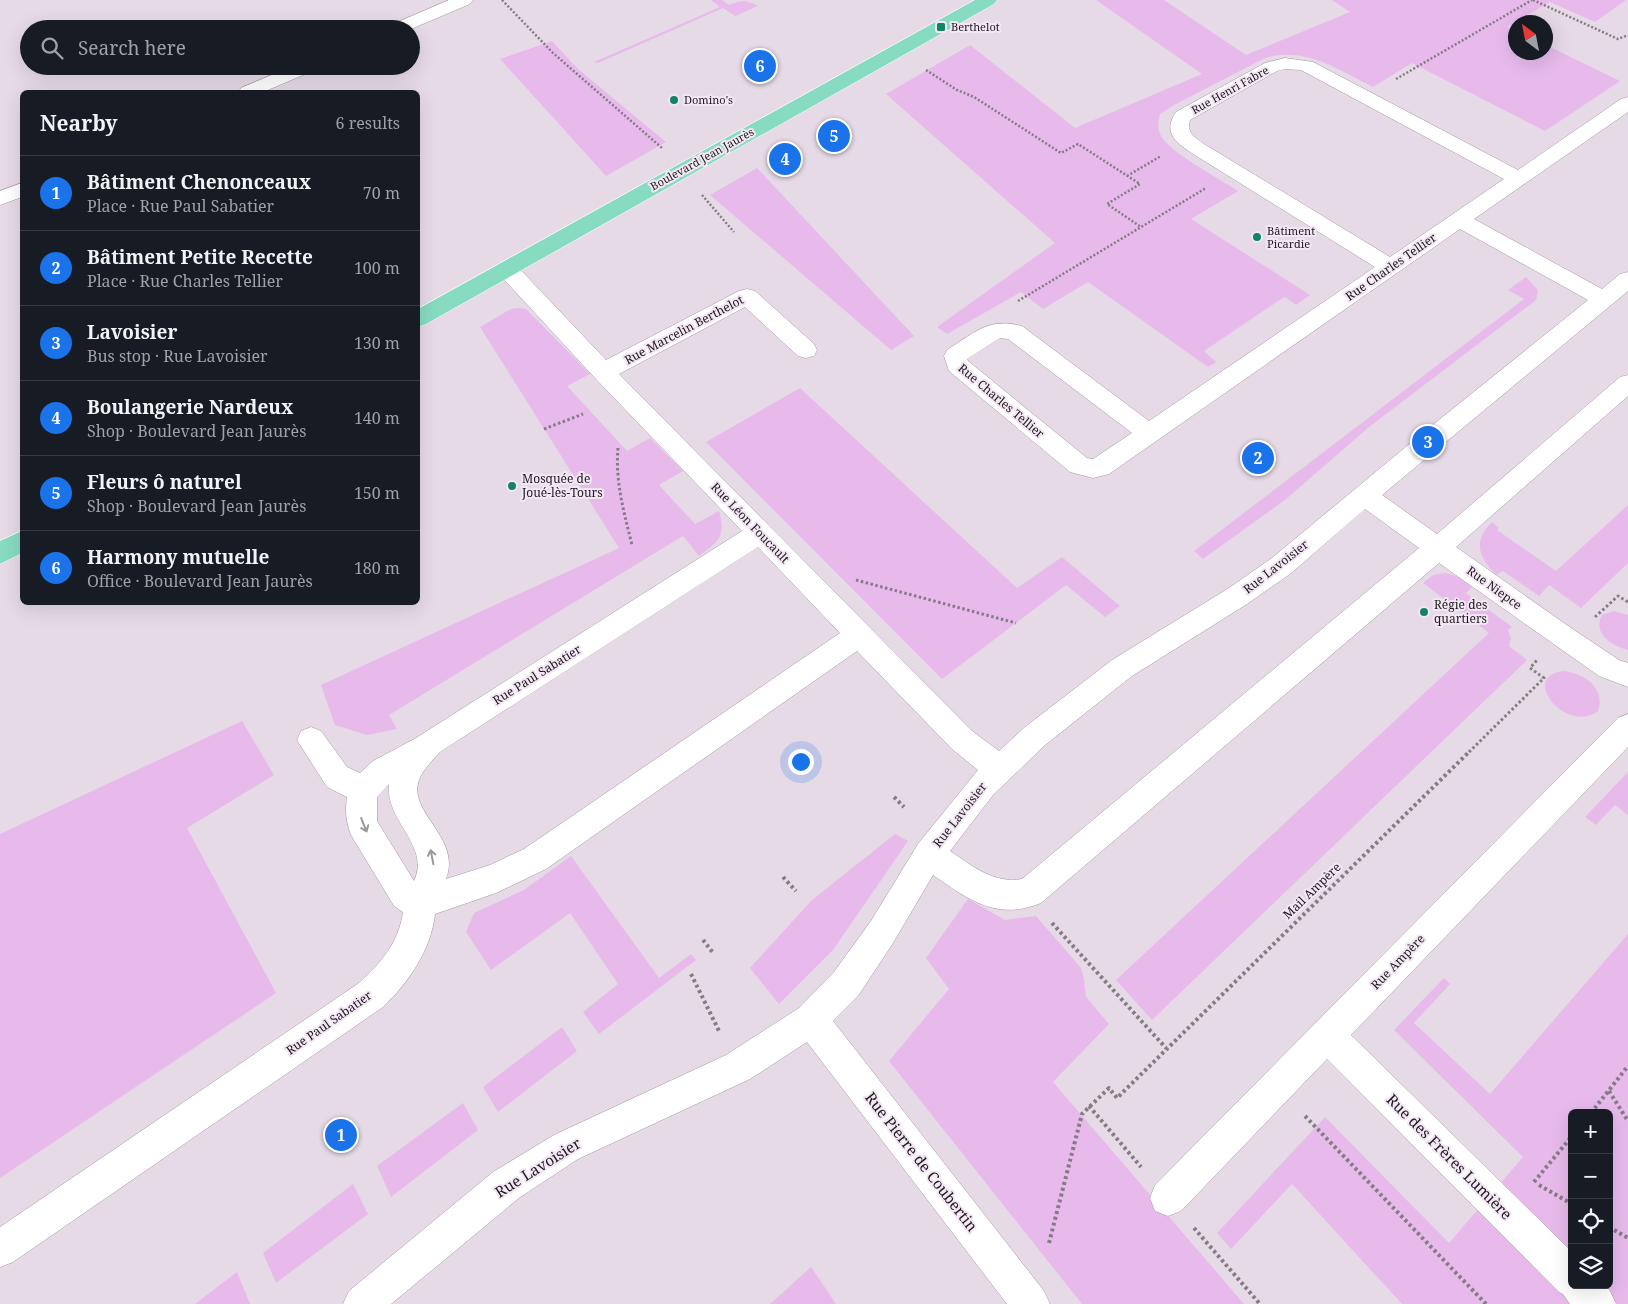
<!DOCTYPE html>
<html lang="en">
<head>
<meta charset="utf-8">
<style>
	body { margin:0; font-family:"Noto Serif",serif; background:#20242c; color:#f1f3f6 }
	.controls { position:absolute; right:15px; bottom:15px; display:grid; overflow:hidden; border-radius:8px; box-shadow:0 5px 20px #0002 }
	.controls button { width:45px; height:45px; display:grid; place-items:center; padding:0; border:0; border-bottom:1px solid #363941; background:#171b24; color:#f1f3f6; font:25px sans-serif }
	.compass { position:absolute; left:1508px; top:15px; width:45px; height:45px; border-radius:50%; background:#171b24; box-shadow:0 5px 20px #0002; rotate:328deg }
	.you { position:absolute; left:800px; top:761px; width:18px; height:18px; margin:-12px; border:4px solid #fff; border-radius:50%; background:#1a73e8; box-shadow:0 0 0 8px #1a73e833 }
	.badge { display:grid; place-items:center; width:32px; height:32px; border-radius:50%; background:#1a73e8; color:#fff; font-size:16px; font-weight:700 }
	.pin { position:absolute; translate:-50% -50%; border:2px solid #fff; box-shadow:0 1px 5px #0006 }
	.list { margin:0; padding:0; list-style:none }
	h2 { display:flex; justify-content:space-between; align-items:center; height:65px; margin:0; padding:0 20px; font-size:21px }
	h2 small { font-size:16px; font-weight:400; color:#9ea1a6 }
	.list li { display:grid; grid-template-columns:32px 1fr auto; gap:15px; align-items:center; box-sizing:border-box; height:75px; padding:0 20px; border-top:1px solid #363941 }
	.list b { display:block; font-size:19px; white-space:nowrap }
	.list p { margin:0; font-size:16px; white-space:nowrap; color:#9ea1a6 }
	.list em { font-size:16px; font-style:normal; color:#9ea1a6 }
	.icon { flex:none; width:28px; height:28px; fill:none; stroke:currentColor; stroke-width:2; stroke-linecap:round; stroke-linejoin:round }
	.map { position:relative; flex:none; width:1628px; height:1304px; overflow:hidden }
	.search { position:absolute; background:#171b24; box-shadow:0 5px 20px #0002; left:20px; top:20px; width:400px; height:55px; display:flex; align-items:center; gap:12px; box-sizing:border-box; padding:0 18px; border-radius:28px; color:#9ea1a6; font-size:19px }
	.panel { position:absolute; background:#171b24; box-shadow:0 5px 20px #0002; left:20px; top:90px; width:400px; height:515px; border-radius:8px }
	.map>svg:first-child { display:block }
</style>
</head>
<body>
<div class="map">
<svg width="1628" height="1304" viewBox="0 0 1628 1304">
	<rect width="100%" height="100%" fill="#e6dae7"/>
	<!-- green -->
	<path fill="#e7baeb" fill-rule="evenodd" d="M711,0h11l7,5c13,-5 17,-5 29,1l-23,10 -12,-8 -125,55 -4,-1 126,-55z
		M1096,0h68l82,55 104,-43 -18,-12h294l-31,22 -45,-20 -43,25 8,4 1,21h30v-7l74,36 -75,50 -133,-68 -39,24c-34,-17 -68,-41 -108,-29l-91,47 -14,9c-2,8 -3,14 1,22 8,16 61,44 77,55l-47,28 119,76 -14,10 -11,-8 -4,2 -77,52 12,11 -8,5 -120,-85 -45,27 -22,-17 -74,42 -10,-7 118,-84 -169,-149 84,-49 105,83 127,-54z
		M552,41l26,28 88,73 -60,34 -106,-117z
		M757,168l157,168 -23,14 -181,-155z
		M1526,277l12,13 -2,10 -167,127 -84,73 -82,59 -9,-8 330,-252 -16,-9z
		M519,308l7,1 64,65 -23,12 60,65 23,-13 33,33 -24,14 36,39 24,-13c7,26 0,30 -20,45l-16,-20 -294,179 8,14 -30,6 -32,-10 -14,-40 298,-137 -139,-221 31,-18z
		M800,388l217,200 45,-31 58,49 -15,11 -39,-32 -124,94 -236,-237z
		M1628,505v58l-47,45 -32,-23 -10,11 -36,-25 -7,4c-17,-18 -24,-33 -4,-53l7,6 -2,2 59,41z
		M1446,573l12,4 14,10 -6,6 46,34 -4,3 3,8 -2,8 18,14 -375,360 -36,-40 373,-347 -66,-50 10,-8z
		M1614,611l14,4v35c-16,-4 -36,-17 -26,-35z
		M1563,671c21,2 43,17 35,40 -32,24 -79,-35 -35,-40z
		M242,721l32,54 -87,53 89,165 -276,185v-344z
		M1628,772v43l-13,-10 -19,20 -11,-8z
		M895,834l13,7 -75,109 -54,54 -29,-36 62,-68z
		M571,856l88,122 32,-24 5,6 -97,74 -16,-22 35,-28 -48,-71 -79,57 -25,-38 8,-19 50,-23z
		M968,899l37,21 31,-4 45,52 3,11 2,18 23,27 -56,58 191,222h-162l-193,-243 60,-72 -23,-31z
		M1628,934v370h-226l-110,-120 -61,65 -14,-16 108,-116 124,126 74,-86 -129,-127 50,-52 6,6 -36,39 76,71zM1572,1113h37v172h-37z
		M562,1027l15,24 -79,61 -15,-25z
		M463,1103l15,27 -87,67 -14,-31z
		M353,1184l15,30 -92,69 -13,-30z
		M811,1267l25,37h-66z
		M237,1272l13,32h-55z"/>
	<g fill="none" stroke-linecap="round" stroke-linejoin="round">
		<!-- minor casing -->
		<g stroke="#a398a4" stroke-width="1">
			<path id="minor" d="M449,0h24l-3,4 -59,25h-23l3,-4z
				M1285,58l28,4 205,108 103,-71 7,-2v15l-154,107 128,70 18,-15 8,-2v19l-246,204 55,39 183,-157 8,-2v21l-172,151 115,81 48,32 9,3v24l-29,-11 -160,-113 -398,340c-44,18 -72,-3 -108,-28l-40,68 -35,53 -25,25 211,270 6,13h-43l-200,-262 -57,37 -172,80 -59,39 -128,106h-48l6,-13 144,-119 61,-37 172,-80 73,-47 35,-36 37,-51 47,-77 60,-74 -26,-21 -95,-98 -311,218 -50,24 -61,21c-4,36 -26,68 -52,93l-370,255 -13,5v-40l359,-244c22,-20 40,-41 44,-71l-9,-6 -43,-71c-5,-13 -6,-24 -4,-38l-20,-10 -30,-47 4,-9 10,-4 10,4 26,36 13,6 13,-12 43,-23 326,-207 -147,-153 -96,-104 -3,-5 3,-5 8,-2 8,2 91,96 133,-69 8,-2 8,2 59,53 3,6 -3,6 -8,2 -8,-2 -53,-49 -126,67 353,357 27,20 26,-24 87,-67 117,-72 43,-30 147,-122 169,-136 -128,-71 -351,245 -16,4 -23,-6 -121,-101 -5,-15 3,-6c27,-17 41,-33 75,-24l127,95 226,-154 -185,-115c-16,-11 -27,-21 -14,-40l89,-49zM1285,69l16,1 203,109 -114,78 -186,-113c-10,-7 -18,-12 -14,-24l87,-49zM1000,338l8,1 124,94 -39,26 -6,-1 -119,-97 -1,-2zM1365,509l54,39 -397,331c-28,5 -50,-13 -72,-28l43,-56 52,-50 87,-69 115,-72 43,-30zM758,547l82,86 -316,216 -34,16 -44,14c16,-42 -39,-66 -27,-99 4,-11 14,-20 21,-28zM389,784c-4,38 42,61 25,97l-37,-60v-24z
				M293,66h25l-3,4 -52,22h-24l2,-4z
				M22,183v14l-22,8v-14z
				M1628,714v33l-277,288 221,217v33h33l5,6 6,13h-46l-7,-10 -4,-2 -232,-233 -146,152 -13,5 -13,-5 -5,-13 5,-13 463,-467z"/>
		</g>
		<!-- major casing -->
		<g stroke="#fff" stroke-width="1">
			<path id="major" d="M975,0h22l-3,4 -568,320 -8,3v-18z
				M22,531v22l-22,11v-23z"/>
		</g>
		<!-- path-far2 -->
		<path stroke="#847c84" stroke-width="2.5" stroke-dasharray="2 2" stroke-linecap="butt" d="M502,0l51,53 109,95
			M1533,0l85,39 10,-4
			M926,70l31,20 17,7 87,56 17,-9 62,40 -33,20 34,23
			M1396,79l136,-79
			M1127,176l34,-20
			M702,195l32,37
			M1018,301l188,-113"/>
		<!-- path-far1 -->
		<path stroke="#847c84" stroke-width="3" stroke-dasharray="2.5 2.5" stroke-linecap="butt" d="M544,429l39,-15
			M618,448c-3,34 6,64 14,97
			M856,580l160,43
			M1595,617l23,-21 10,6
			M1469,752l75,-74 -14,-10 8,-9"/>
		<!-- path -->
		<path stroke="#847c84" stroke-width="4" stroke-dasharray="3 3" stroke-linecap="butt" d="M894,797l10,10
			M783,877l13,14
			M1052,923l114,125
			M703,940l11,14
			M691,974l29,59
			M1609,1091l19,30
			M1089,1106l52,61
			M1591,1113l37,-47
			M1305,1116l181,188
			M1534,1182l38,-46
			M1539,1185l33,19
			M1609,1227l19,11
			M1194,1228l66,76
			M1049,1243l33,-129 27,-26 8,10 353,-347"/>
		<!-- minor -->
		<use href="#minor" fill="#fff" fill-rule="evenodd"/>
		<!-- major -->
		<use href="#major" fill="#87dbc1" fill-rule="evenodd"/>
	</g>
	<!-- one-way arrows -->
	<defs><path id="oneway-shaft" d="M-6 0H5M1.5-3L5.5 0L1.5 3" fill="none" stroke-width="1.6" stroke-linecap="round" stroke-linejoin="round" transform="scale(1.25)"/></defs>
	<g stroke="#9a989a">
		<use href="#oneway-shaft" transform="translate(364 825) rotate(68)"/>
		<use href="#oneway-shaft" transform="translate(432 857) rotate(-101)"/>
	</g>
	<!-- markers -->
	<g fill="#108463" stroke="#f4e7f5" stroke-width="2">
		<rect x="936" y="22" width="10" height="10" rx="2.5"/>
		<circle cx="674" cy="100" r="5"/>
		<circle cx="1257" cy="237" r="5"/>
		<circle cx="512" cy="486" r="5"/>
		<circle cx="1424" cy="612" r="5"/>
	</g>
	<g text-anchor="middle" stroke-width="4" stroke-linejoin="round" paint-order="stroke">
		<!-- far-poi labels -->
		<g font-size="11" fill="#1e1a1e" stroke="#f4e7f5" text-anchor="start">
			<text x="951" y="31">Berthelot</text>
			<text x="684" y="104">Domino's</text>
			<text x="1267" y="235">Bâtiment<tspan x="1267" dy="13">Picardie</tspan></text>
		</g>
		<!-- far-street labels -->
		<g font-size="11" fill="#1e1a1e" stroke="#f4e7f5">
			<text transform="translate(1230 90) rotate(-29)" y="4">Rue Henri Fabre</text>
			<text transform="translate(702 159) rotate(-29)" y="4">Boulevard Jean Jaurès</text>
		</g>
		<!-- street labels -->
		<g font-size="12" fill="#1e1a1e" stroke="#f4e7f5">
			<text transform="translate(1391 267) rotate(-35)" y="4">Rue Charles Tellier</text>
			<text transform="translate(684 330) rotate(-28)" y="4">Rue Marcelin Berthelot</text>
			<text transform="translate(1001 401) rotate(40)" y="4">Rue Charles Tellier</text>
			<text transform="translate(750 523) rotate(46)" y="4">Rue Léon Foucault</text>
			<text transform="translate(1276 567) rotate(-38)" y="4">Rue Lavoisier</text>
			<text transform="translate(1494 588) rotate(36)" y="4">Rue Niepce</text>
			<text transform="translate(537 675) rotate(-32)" y="4">Rue Paul Sabatier</text>
			<text transform="translate(960 815) rotate(-52)" y="4">Rue Lavoisier</text>
			<text transform="translate(1312 891) rotate(-44)" y="4">Mail Ampère</text>
			<text transform="translate(1398 962) rotate(-46)" y="4">Rue Ampère</text>
			<text transform="translate(329 1023) rotate(-35)" y="4">Rue Paul Sabatier</text>
		</g>
		<!-- poi labels -->
		<g font-size="12" fill="#1e1a1e" stroke="#f4e7f5" text-anchor="start">
			<text x="522" y="483">Mosquée de<tspan x="522" dy="14">Joué-lès-Tours</tspan></text>
			<text x="1434" y="609">Régie des<tspan x="1434" dy="14">quartiers</tspan></text>
		</g>
		<!-- near-street labels -->
		<g font-size="15" fill="#1e1a1e" stroke="#f4e7f5">
			<text transform="translate(1449 1157) rotate(45)" y="5">Rue des Frères Lumière</text>
			<text transform="translate(921 1162) rotate(52)" y="5">Rue Pierre de Coubertin</text>
			<text transform="translate(538 1168) rotate(-32)" y="5">Rue Lavoisier</text>
		</g>
	</g>
</svg>
<div class="controls">
<button>+</button>
<button>−</button>
<button><svg class="icon" aria-label="locate" viewBox="0 0 24 24"><circle cx="12" cy="12" r="6"/><path d="M12 2v4M12 18v4M2 12h4M18 12h4"/></svg></button>
<button><svg class="icon" aria-label="layers" viewBox="0 0 24 24"><path d="M12 4l9 5-9 5-9-5zM3 14l9 5 9-5"/></svg></button>
</div>
<svg class="compass" viewBox="-18 -18 36 36"><path d="M0-13l5 13h-10z" fill="#e53935"/><path d="M0 13l5-13h-10z" fill="#9ea1a6"/></svg>
<div class="you"></div>
<div class="pin badge" style="left:341px;top:1135px">1</div>
<div class="pin badge" style="left:1258px;top:458px">2</div>
<div class="pin badge" style="left:1428px;top:442px">3</div>
<div class="pin badge" style="left:785px;top:159px">4</div>
<div class="pin badge" style="left:834px;top:136px">5</div>
<div class="pin badge" style="left:760px;top:66px">6</div>
<div class="search"><svg class="icon" aria-label="search" viewBox="0 0 24 24"><circle cx="10" cy="10" r="6"/><path d="M15 15l6 6"/></svg>Search here</div>
<section class="panel">
<h2>Nearby<small>6 results</small></h2>
<ul class="list">
<li><span class="badge">1</span><div><b>Bâtiment Chenonceaux</b><p>Place · Rue Paul Sabatier</p></div><em>70 m</em></li>
<li><span class="badge">2</span><div><b>Bâtiment Petite Recette</b><p>Place · Rue Charles Tellier</p></div><em>100 m</em></li>
<li><span class="badge">3</span><div><b>Lavoisier</b><p>Bus stop · Rue Lavoisier</p></div><em>130 m</em></li>
<li><span class="badge">4</span><div><b>Boulangerie Nardeux</b><p>Shop · Boulevard Jean Jaurès</p></div><em>140 m</em></li>
<li><span class="badge">5</span><div><b>Fleurs ô naturel</b><p>Shop · Boulevard Jean Jaurès</p></div><em>150 m</em></li>
<li><span class="badge">6</span><div><b>Harmony mutuelle</b><p>Office · Boulevard Jean Jaurès</p></div><em>180 m</em></li>
</ul>
</section>
</div>
</body>
</html>
